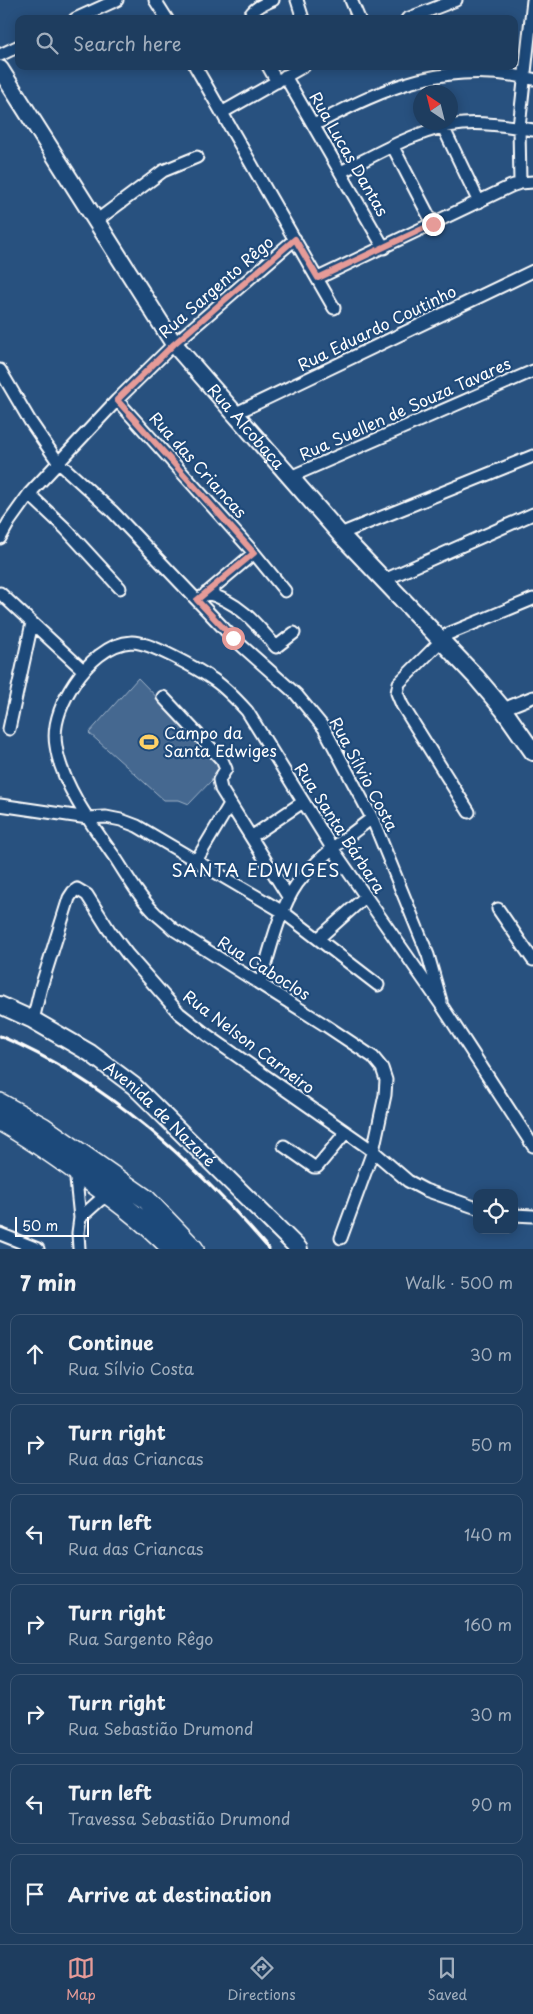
<!DOCTYPE html>
<html lang="en">
<head>
<meta charset="utf-8">
<style>
	body { margin:0; font-family:"Playpen Sans",sans-serif; background:#264465; color:#f1f3f6 }
	.controls { position:absolute; right:15px; bottom:15px; display:grid; overflow:hidden; border-radius:10px; box-shadow:0 2px 12px #0003 }
	.controls button { width:45px; height:45px; display:grid; place-items:center; padding:0; border:0; border-bottom:1px solid #3c5674; background:#1e3d5f; color:#f1f3f6; font:25px sans-serif }
	.compass { position:absolute; left:413px; top:85px; width:45px; height:45px; border-radius:50%; background:#1e3d5f; box-shadow:0 2px 12px #0003; rotate:325deg }
	.scale { position:absolute; left:15px; bottom:12px; width:74px; box-sizing:border-box; padding-left:5px; border:2px solid #fff; border-top:0; font-size:14px; line-height:18px; white-space:nowrap; color:#fff; -webkit-text-stroke:4px #1f4a7a; paint-order:stroke }
	.stop { position:absolute; width:15px; height:15px; margin:-11px; border:4px solid #e69b98; border-radius:50%; background:#fff }
	.stop.end { background:#e69b98; border-color:#fff; box-shadow:0 1px 5px #0008 }
	.list { margin:0; padding:0; list-style:none }
	h2 { display:flex; justify-content:space-between; align-items:center; height:65px; margin:0; padding:0 20px; font-size:21px }
	h2 small { font-size:16px; font-weight:400; color:#a1aebd }
	.list li { display:grid; grid-template-columns:32px 1fr auto; gap:15px; align-items:center; box-sizing:border-box; height:80px; margin:0 10px 10px; padding:0 10px; border:1px solid #3c5674; border-radius:10px }
	.list b { display:block; font-size:19px; white-space:nowrap }
	.list p { margin:0; font-size:16px; white-space:nowrap; color:#a1aebd }
	.list em { font-size:16px; font-style:normal; color:#a1aebd }
	.icon { flex:none; width:28px; height:28px; fill:none; stroke:currentColor; stroke-width:2; stroke-linecap:round; stroke-linejoin:round }
	.map { position:relative; flex:none; width:533px; height:1249px; overflow:hidden }
	.search { position:absolute; background:#1e3d5f; box-shadow:0 2px 12px #0003; left:15px; right:15px; top:15px; height:55px; display:flex; align-items:center; gap:12px; box-sizing:border-box; padding:0 18px; border-radius:10px; color:#a1aebd; font-size:19px }
	.sheet { height:695px; background:#1e3d5f }
	nav { display:flex; justify-content:space-around; align-items:center; box-sizing:border-box; height:70px; border-top:1px solid #3c5674; background:#1e3d5f; font-size:14px; color:#a1aebd }
	nav a { display:grid; justify-items:center; gap:2px }
	nav .on { color:#e69b98 }
	.map>svg:first-child { display:block }
</style>
</head>
<body>
<div class="map">
<svg width="533" height="1249" viewBox="0 0 533 1249">
	<rect width="100%" height="100%" fill="#28517f"/>
	<filter id="ink" filterUnits="userSpaceOnUse"><feTurbulence type="fractalNoise" baseFrequency=".02" numOctaves="2"/><feDisplacementMap in="SourceGraphic" scale="10" xChannelSelector="R" yChannelSelector="G"/><feConvolveMatrix kernelMatrix="1 2 1 2 8 2 1 2 1" color-interpolation-filters="sRGB"/></filter>
	<g filter="url(#ink)">
		<!-- green -->
		<path fill="#446890" stroke="#a2b4c8" d="M138,678l70,72 12,16 -8,14 -23,24 -10,-4h-15l-75,-67z"/>
		<g fill="none" stroke-linecap="round" stroke-linejoin="round">
			<!-- minor casing -->
			<g stroke="#fff" stroke-width="15">
				<path id="minor" d="M155,0l12,19
					M297,0l6,19
					M351,0l8,19
					M75,19l42,-19
					M248,19c5,-11 15,-15 25,-19
					M407,19l49,-19
					M0,55l19,-9
					M195,66l139,242
					M268,66l9,16
					M285,76l99,172
					M223,112l81,-46
					M314,125c74,-39 134,-66 219,-46
					M443,127l36,75
					M393,147l40,77
					M341,172c38,-19 80,-45 122,-48 23,-2 48,2 70,6
					M520,183l-1,-56 14,-127
					M96,221l67,-50 34,-14
					M318,278l193,-92 9,-3 13,-1
					M0,370l30,51 28,41 54,49 121,127 63,56 28,34 48,90 56,137 13,46
					M117,400l137,153 31,38
					M234,414l299,-143
					M290,477l243,-106
					M29,494l36,34 55,60
					M340,534l193,-78
					M0,538l9,-16 20,-28 88,-94 57,-56 121,-105
					M384,580l149,-66
					M0,593l83,77
					M206,593c32,8 49,29 70,54l18,-14
					M202,597l52,-44
					M163,697l59,63 4,9 -7,11 2,9 68,109
					M503,709l30,-12
					M9,729l23,-106
					M0,805l88,13 18,-1 15,3 16,6 146,86 95,73
					M469,812l-67,-107 -5,-12 2,-10 49,-49 85,-35
					M251,837l52,-35
					M196,861l34,-57
					M498,909l35,51
					M319,938l46,-41
					M260,984c9,-29 19,-75 37,-100 20,-26 49,-46 75,-66
					M33,1020l8,-33 28,-89 4,-6 4,-3 10,6 22,35 19,25 51,58 28,22 166,116 35,30 17,9 52,18
					M284,1146l30,21h3l29,-35
					M75,1170l5,48 -2,15 1,16
					M514,1215l19,1
					M80,1218l20,-18 10,-5
					M0,1234l38,15
					M341,1238l32,-87 12,-56 1,-15 -4,-12 -9,-11 -48,-32 -152,-96c-5,-5 -11,-10 -17,-15 -16,-16 -28,-36 -40,-55 -22,-31 -55,-75 -60,-113 -4,-22 7,-46 19,-64 12,-18 33,-39 57,-40 18,0 66,27 82,38 13,9 23,20 33,31l85,137 110,158 91,140"/>
			</g>
			<!-- secondary casing -->
			<g stroke="#fff" stroke-width="20">
				<g id="secondary">
					<path id="s1" d="M0,69l174,275 166,190 136,143 27,32 30,43"/>
					<path id="s2" d="M0,1005l33,15 57,33 44,33 165,163"/>
				</g>
			</g>
			<!-- primary casing -->
			<g stroke="#fff" stroke-width="22">
				<path id="primary" d="M0,1103l43,24 103,72 48,50
					M0,1121c28,16 54,34 80,53 32,23 64,46 92,75"/>
			</g>
			<!-- minor -->
			<use href="#minor" stroke="#1f4a7a" stroke-width="11"/>
			<!-- secondary -->
			<use href="#secondary" stroke="#1f4a7a" stroke-width="16"/>
			<!-- primary -->
			<use href="#primary" stroke="#1f4a7a" stroke-width="19"/>
			<!-- rail -->
			<path stroke="#fff" stroke-width="3" d="M0,1036c107,45 194,126 269,213"/>
		</g>
	</g>
	<g fill="none" stroke-linecap="round" stroke-linejoin="round" filter="url(#ink)">
		<!-- route -->
		<path stroke="#e69b98" stroke-width="6" d="M233,638l-36,-38 57,-47 -137,-153 57,-56 121,-105 23,39 115,-54"/>
	</g>
	<!-- icons -->
	<defs>
		<g id="stadium-bare" transform="scale(1.5)"><path d="M0-5a6.5 5 0 1 0 0 10a6.5 5 0 1 0 0-10ZM-3.5-1.8h7v3.6h-7Z" fill="#ffd166" stroke="#1f4a7a" stroke-width="2.5" paint-order="stroke"/></g>
	</defs>
	<g fill-rule="evenodd">
		<use href="#stadium-bare" x="149" y="742"/>
	</g>
	<g text-anchor="middle" stroke-width="4.5" stroke-linejoin="round" paint-order="stroke">
		<!-- street labels -->
		<g font-size="16" fill="#fff" stroke="#1f4a7a">
			<text transform="translate(349 154) rotate(60)" y="6">Rua Lucas Dantas</text>
			<text transform="translate(216 287) rotate(-41)" y="6">Rua Sargento Rêgo</text>
			<text transform="translate(377 328) rotate(-26)" y="6">Rua Eduardo Coutinho</text>
			<text transform="translate(405 409) rotate(-24)" y="6">Rua Suellen de Souza Tavares</text>
			<text dy="6" stroke="none"><textPath href="#s1" startOffset="435">Rua Alcobaça</textPath></text>
			<text transform="translate(198 465) rotate(48)" y="6">Rua das Criancas</text>
			<text transform="translate(364 774) rotate(62)" y="6">Rua Sílvio Costa</text>
			<text transform="translate(340 828) rotate(57)" y="6">Rua Santa Bárbara</text>
			<text transform="translate(264 968) rotate(32)" y="6">Rua Caboclos</text>
			<text transform="translate(249 1042) rotate(37)" y="6">Rua Nelson Carneiro</text>
			<text dy="6" stroke="none"><textPath href="#s2" startOffset="195">Avenida de Nazaré</textPath></text>
		</g>
		<!-- poi labels -->
		<g font-size="16" fill="#fff" stroke="#1f4a7a" text-anchor="start">
			<text x="164" y="739">Campo da<tspan x="164" dy="18">Santa Edwiges</tspan></text>
		</g>
		<!-- neighbourhood labels -->
		<g font-size="18" letter-spacing="1" fill="#fff" stroke="#1f4a7a">
			<text x="256" y="877">SANTA EDWIGES</text>
		</g>
	</g>
</svg>
<div class="controls">
<button><svg class="icon" aria-label="locate" viewBox="0 0 24 24"><circle cx="12" cy="12" r="6"/><path d="M12 2v4M12 18v4M2 12h4M18 12h4"/></svg></button>
</div>
<svg class="compass" viewBox="-18 -18 36 36"><path d="M0-13l5 13h-10z" fill="#e53935"/><path d="M0 13l5-13h-10z" fill="#a1aebd"/></svg>
<div class="scale">50 m</div>
<div class="stop" style="left:233px;top:638px"></div>
<div class="stop end" style="left:433px;top:224px"></div>
<div class="search"><svg class="icon" aria-label="search" viewBox="0 0 24 24"><circle cx="10" cy="10" r="6"/><path d="M15 15l6 6"/></svg>Search here</div>
</div>
<section class="sheet">
<h2>7 min<small>Walk · 500 m</small></h2>
<ul class="list">
<li><svg class="icon" aria-label="ahead" viewBox="0 0 24 24"><path d="M12 20V5M6 11l6-6 6 6"/></svg><div><b>Continue</b><p>Rua Sílvio Costa</p></div><em>30 m</em></li>
<li><svg class="icon" aria-label="right" viewBox="0 0 24 24"><path d="M7 20v-9h11M14 6l5 5-5 5"/></svg><div><b>Turn right</b><p>Rua das Criancas</p></div><em>50 m</em></li>
<li><svg class="icon" aria-label="left" viewBox="0 0 24 24"><path d="M17 20v-9H6M10 6l-5 5 5 5"/></svg><div><b>Turn left</b><p>Rua das Criancas</p></div><em>140 m</em></li>
<li><svg class="icon" aria-label="right" viewBox="0 0 24 24"><path d="M7 20v-9h11M14 6l5 5-5 5"/></svg><div><b>Turn right</b><p>Rua Sargento Rêgo</p></div><em>160 m</em></li>
<li><svg class="icon" aria-label="right" viewBox="0 0 24 24"><path d="M7 20v-9h11M14 6l5 5-5 5"/></svg><div><b>Turn right</b><p>Rua Sebastião Drumond</p></div><em>30 m</em></li>
<li><svg class="icon" aria-label="left" viewBox="0 0 24 24"><path d="M17 20v-9H6M10 6l-5 5 5 5"/></svg><div><b>Turn left</b><p>Travessa Sebastião Drumond</p></div><em>90 m</em></li>
<li><svg class="icon" aria-label="arrive" viewBox="0 0 24 24"><path d="M6 21V4h12l-3 4 3 4H6"/></svg><div><b>Arrive at destination</b></div></li>
</ul>
</section>
<nav>
<a class="on"><svg class="icon" aria-label="map" viewBox="0 0 24 24"><path d="M3 6l6-2 6 2 6-2v14l-6 2-6-2-6 2zM9 4v14M15 6v14"/></svg>Map</a>
<a><svg class="icon" aria-label="directions" viewBox="0 0 24 24"><path d="M12 3l9 9-9 9-9-9zM9 14v-3h6M13 9l2 2-2 2"/></svg>Directions</a>
<a><svg class="icon" aria-label="saved" viewBox="0 0 24 24"><path d="M7 4h10v16l-5-4-5 4z"/></svg>Saved</a>
</nav>
</body>
</html>
